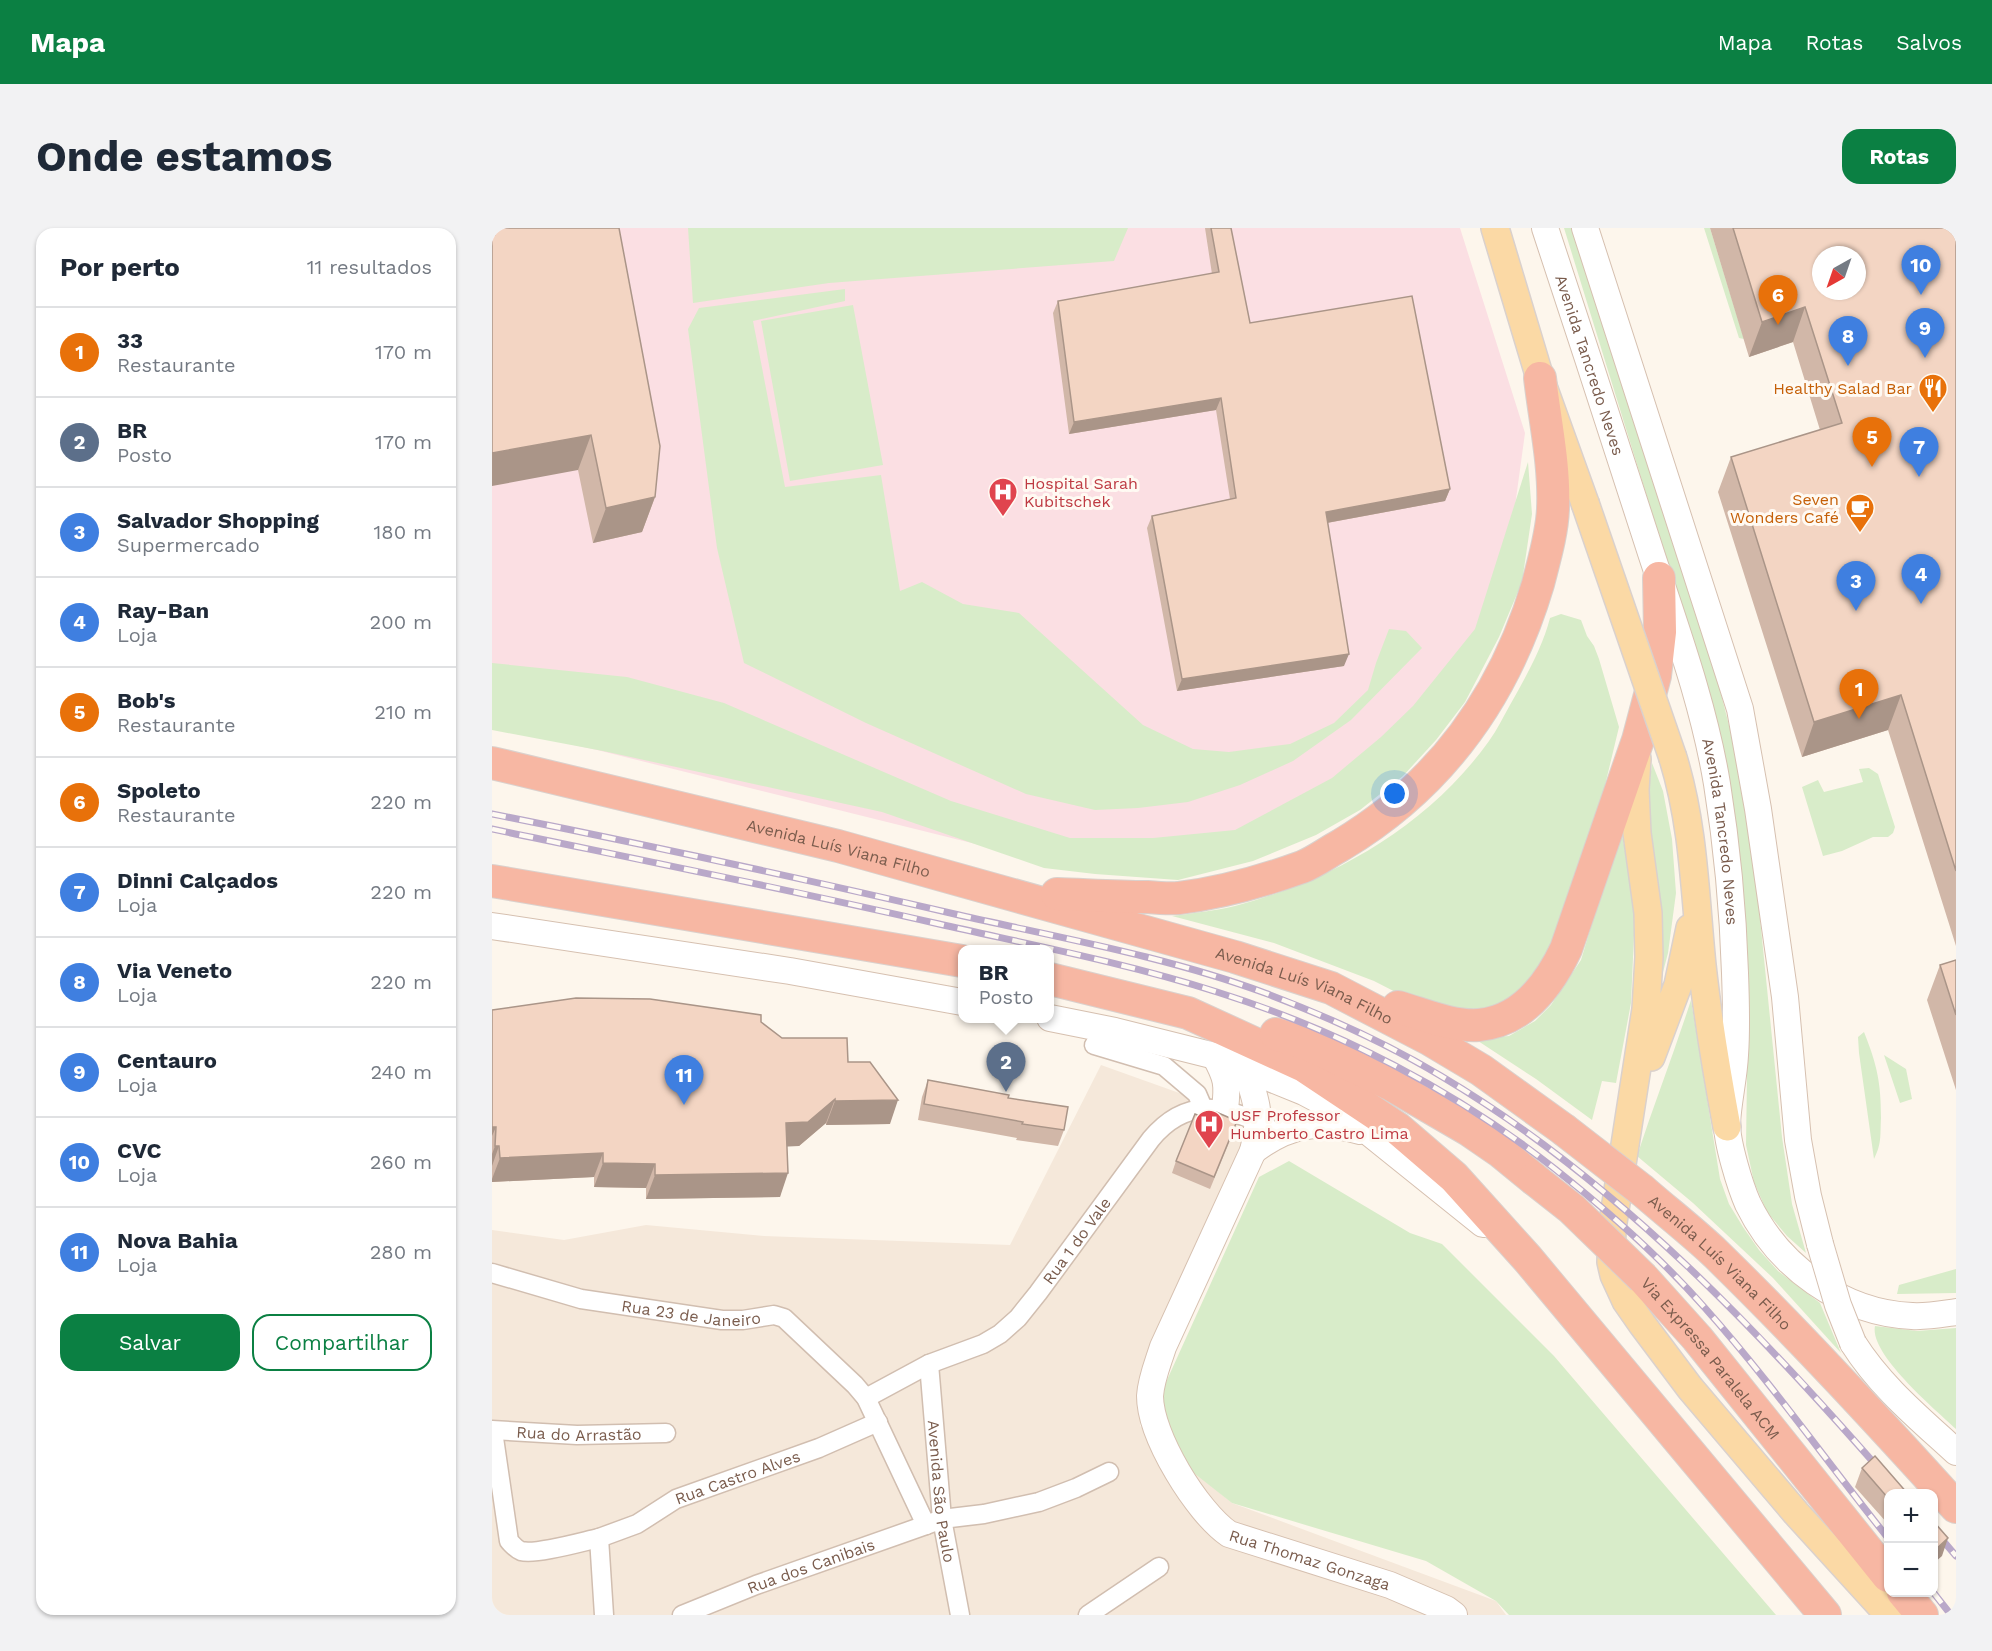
<!DOCTYPE html>
<html lang="pt">
<head>
<meta charset="utf-8">
<style>
	body { margin:0; font-family:"Work Sans",sans-serif; background:#f2f2f3; color:#1f2937 }
	.controls { position:absolute; right:18px; bottom:18px; display:grid; overflow:hidden; border-radius:12px; box-shadow:0 2px 4px #0004 }
	.controls button { width:54px; height:54px; display:grid; place-items:center; padding:0; border:0; border-bottom:2px solid #e0e1e3; background:#fff; color:#1f2937; font:30px sans-serif }
	.compass { position:absolute; left:1320px; top:18px; width:54px; height:54px; border-radius:50%; background:#fff; box-shadow:0 2px 4px #0004; rotate:220deg }
	.you { position:absolute; left:903px; top:566px; width:21px; height:21px; margin:-15px; border:4px solid #fff; border-radius:50%; background:#1a73e8; box-shadow:0 0 0 9px #1a73e833 }
	.badge { display:grid; place-items:center; width:39px; height:39px; border-radius:50%; background:#0b8043; color:#fff; font-size:20px; font-weight:700 }
	.pin { position:absolute; translate:-50% -50px; filter:drop-shadow(0 2px 3px #0008) }
	.pin::after { content:''; position:absolute; top:32px; width:21px; height:18px; background:inherit; clip-path:polygon(0 0,100% 0,50% 100%) }
	.popup { position:absolute; left:466px; top:717px; width:96px; height:78px; box-sizing:border-box; display:grid; place-content:center; border-radius:12px; background:#fff; filter:drop-shadow(0 2px 4px #0005); font-size:20px; white-space:nowrap; color:#747a83 }
	.popup b { font-size:22px; color:#1f2937 }
	.popup::after { content:''; position:absolute; left:50%; top:100%; margin-left:-12px; border:12px solid transparent; border-top-color:#fff }
	.list { margin:0; padding:0; list-style:none }
	h2 { display:flex; justify-content:space-between; align-items:center; height:78px; margin:0; padding:0 24px; font-size:26px }
	h2 small { font-size:20px; font-weight:400; color:#747a83 }
	.list li { display:grid; grid-template-columns:39px 1fr auto; gap:18px; align-items:center; box-sizing:border-box; height:90px; padding:0 24px; border-top:2px solid #e0e1e3 }
	.list b { display:block; font-size:22px; white-space:nowrap }
	.list p { margin:0; font-size:20px; white-space:nowrap; color:#747a83 }
	.list em { font-size:20px; font-style:normal; color:#747a83 }
	.actions { display:flex; gap:12px; padding:18px 24px }
	.actions a { flex:1; padding:14px 0; border:2px solid #0b8043; border-radius:18px; text-align:center; font-size:21px; color:#0b8043 }
	.actions .main { background:#0b8043; color:#fff }
	.map { position:relative; flex:none; width:1464px; height:1387px; overflow:hidden; border-radius:18px }
	header { display:flex; align-items:center; gap:36px; box-sizing:border-box; height:84px; padding:0 30px; background:#0b8043; color:#fff }
	header strong { font-size:28px }
	nav { display:flex; gap:33px; margin-inline-start:auto; font-size:21px }
	.intro { display:flex; align-items:center; justify-content:space-between; box-sizing:border-box; height:144px; padding:0 36px }
	h1 { margin:0; font-size:42px }
	.button { padding:15px 27px; border-radius:18px; background:#0b8043; color:#fff; font-size:21px; font-weight:700 }
	main { display:flex; gap:36px; padding:0 36px }
	aside { flex:1; background:#fff; border-radius:18px; box-shadow:0 2px 4px #0004 }
	.map>svg:first-child { display:block }
</style>
</head>
<body>
<header>
<strong>Mapa</strong>
<nav><a>Mapa</a><a>Rotas</a><a>Salvos</a></nav>
</header>
<div class="intro"><h1>Onde estamos</h1><a class="button">Rotas</a></div>
<main>
<aside>
<h2>Por perto<small>11 resultados</small></h2>
<ul class="list">
<li><span class="badge" style="background:#e8710a">1</span><div><b>33</b><p>Restaurante</p></div><em>170 m</em></li>
<li><span class="badge" style="background:#5c6f8a">2</span><div><b>BR</b><p>Posto</p></div><em>170 m</em></li>
<li><span class="badge" style="background:#3f7fe0">3</span><div><b>Salvador Shopping</b><p>Supermercado</p></div><em>180 m</em></li>
<li><span class="badge" style="background:#3f7fe0">4</span><div><b>Ray-Ban</b><p>Loja</p></div><em>200 m</em></li>
<li><span class="badge" style="background:#e8710a">5</span><div><b>Bob's</b><p>Restaurante</p></div><em>210 m</em></li>
<li><span class="badge" style="background:#e8710a">6</span><div><b>Spoleto</b><p>Restaurante</p></div><em>220 m</em></li>
<li><span class="badge" style="background:#3f7fe0">7</span><div><b>Dinni Calçados</b><p>Loja</p></div><em>220 m</em></li>
<li><span class="badge" style="background:#3f7fe0">8</span><div><b>Via Veneto</b><p>Loja</p></div><em>220 m</em></li>
<li><span class="badge" style="background:#3f7fe0">9</span><div><b>Centauro</b><p>Loja</p></div><em>240 m</em></li>
<li><span class="badge" style="background:#3f7fe0">10</span><div><b>CVC</b><p>Loja</p></div><em>260 m</em></li>
<li><span class="badge" style="background:#3f7fe0">11</span><div><b>Nova Bahia</b><p>Loja</p></div><em>280 m</em></li>
</ul>
<div class="actions"><a class="main">Salvar</a><a>Compartilhar</a></div>
</aside>
<div class="map">
<svg width="1464" height="1387" viewBox="0 0 1464 1387">
	<rect width="100%" height="100%" fill="#fdf6ec"/>
	<!-- residential -->
	<path fill="#f5e8da" d="M609,837l151,54 -105,243 -7,64 92,77 264,98 10,14h-1014v-385l72,10 82,-15 118,11 246,9z"/>
	<!-- medical -->
	<path fill="#fbdfe3" d="M0,0h968l65,205 -23,168 -47,92 -220,160 -203,5 -435,-108 -105,-23z"/>
	<!-- green -->
	<path fill="#d8ecc9" d="M196,0h440l-14,33 -285,22 -136,20z
		M1072,0h8l135,411 26,102 23,138 26,258 10,67 14,49 -19,-17 -20,-24 -13,-30 -8,-37 2,-139 -6,-129 -21,-135 -27,-100 -46,-142z
		M1212,0h6l34,111 -5,-1z
		M353,61v12l-92,20 32,166 96,-12 19,116 22,-9 41,22 56,9 124,112 50,24 36,3 61,-8 44,-21 34,-33 8,-27 13,-34 17,2 16,17 -71,72 -58,41 -53,24 -52,17 -50,6 -43,2 -69,-16 -160,-71 -122,-60 -27,-115 -29,-219 11,-21z
		M361,77l30,160 -93,16 -29,-160z
		M1036,234l4,52 -10,68 -23,55 -34,65 -29,38 -33,36 -43,34 -44,25 -63,26 -75,19 -83,-6 -51,-6 -162,-56 -279,-61 -111,-21v-67l135,14 97,26 227,98 119,37h83l82,-8 97,-52 49,-41 32,-31 62,-77z
		M1069,386l20,6 6,16 7,10 5,13 20,68 -25,104 -48,139 -50,42 -37,4 -44,-14 -41,-21 -100,-38 -102,-27c21,-3 43,-5 63,-10 99,-26 194,-81 254,-165 8,-11 14,-24 21,-36 15,-27 32,-56 40,-87z
		M1160,535l11,28 9,48 4,54 -8,60 -11,42c-4,-75 -15,-159 -5,-232z
		M1377,540l9,6 17,53 -2,6 -5,4h-15l-31,14 -19,5 -21,-69 16,-7 6,12 39,-10 -4,-13z
		M1129,599l14,86 -4,90 -15,80 -14,-2 -10,39 -56,-41 -61,-40 34,-3 26,-15 16,-16 30,-45z
		M1199,772l29,179 9,25 14,23 16,23 19,21 42,32 21,50 -68,-75 -80,-75 -56,-47c17,-52 37,-103 54,-156z
		M1372,804c13,33 17,50 17,86 -1,17 1,25 -7,41l-15,-106 -1,-16z
		M1392,827l22,14 6,30 -12,4z
		M797,933l121,72 32,11 112,112 222,259h-267l-13,-14 -70,-40 -194,-58 -42,-33 -22,-40 -6,-39 97,-214z
		M1464,1041v24l-59,1 2,-9z
		M1383,1098l42,5 39,-3v101c-20,-19 -87,-75 -81,-103z"/>
	<g fill="none" stroke-linecap="round" stroke-linejoin="round">
		<!-- street casing -->
		<g stroke="#d1beb0" stroke-width="21">
			<g id="street">
				<path d="M602,817l70,21 33,28 6,14"/>
				<path id="s1" d="M0,1045l89,26 141,21h21l31,-5 10,3 71,67 11,13 60,127"/>
				<path id="s2" d="M437,1136l13,155 18,96"/>
				<path id="s3" d="M374,1170l63,-34 54,-20 17,-10 18,-16 20,-25 113,-154c35,-42 72,-34 116,-13"/>
				<path id="s4" d="M0,1202l85,5 89,-2"/>
				<path d="M1,1203l16,110c4,4 7,8 12,10 15,4 60,-9 78,-13l5,77"/>
				<path id="s5" d="M107,1310l38,-14 39,-25 143,-51 59,-26"/>
				<path id="s6" d="M190,1387l74,-30 170,-60 16,-6 42,-5 55,-12 37,-14 33,-16"/>
				<path d="M596,1387l71,-48"/>
			</g>
		</g>
		<!-- secondary casing -->
		<g stroke="#d6c0b0" stroke-width="28">
			<g id="secondary">
				<path id="s7" d="M1053,0c36,108 71,217 106,325 25,76 53,152 66,231 10,62 16,126 18,189 1,27 2,55 0,82 -1,23 -7,46 -8,69 0,19 13,62 21,80 30,62 94,109 164,112 14,1 30,-2 44,-4"/>
				<path d="M1093,0l155,481 18,100 27,188 13,143 10,56 12,48"/>
				<path d="M0,698l298,45 172,31"/>
				<path d="M558,790l65,13 100,25 89,36 32,17 35,25 112,90"/>
				<path d="M723,828c12,22 13,28 10,53"/>
				<path id="s8" d="M753,839c12,35 17,48 8,84l-90,196c-5,16 -12,32 -13,49 0,40 47,116 79,138l161,51 56,24 8,6"/>
				<path d="M761,923c35,-27 65,-32 107,-20"/>
				<path d="M1361,1115c27,43 66,75 103,109"/>
			</g>
		</g>
		<!-- primary casing -->
		<g stroke="#dad1cd" stroke-width="30">
			<path id="primary" d="M1003,0l45,150 45,125
				M1181,530c21,68 22,138 29,207 6,55 15,108 25,162
				M1145,531l-2,31 2,43 11,80 1,44 -3,52 -34,220 -1,33 3,13 12,26 16,23 48,64 106,125 93,102
				M1159,829l27,-72 12,-57"/>
		</g>
		<!-- highway casing -->
		<g stroke="#dad1cd" stroke-width="34">
			<g id="highway">
				<path id="s9" d="M0,535l346,83 397,111 96,31 98,51 52,31 82,59"/>
				<path d="M0,653l470,80"/>
				<path d="M565,666c30,1 60,3 90,3 11,1 22,2 32,1 41,-5 84,-17 123,-31 13,-5 26,-15 39,-22 100,-60 164,-150 197,-261 6,-24 14,-50 15,-75 2,-43 -8,-88 -13,-131"/>
				<path d="M558,751l138,34 116,53 93,62 57,49 73,81 298,357"/>
				<path d="M906,779c25,7 54,20 81,18 44,-4 70,-40 87,-76l72,-209 17,-64 5,-44 -1,-54"/>
				<path d="M784,806l34,11 80,39 79,46 32,22 33,27"/>
				<path id="s10" d="M1151,963c24,21 50,41 73,63 83,81 162,167 240,253"/>
				<path id="s11" d="M1151,1050l54,60 191,238"/>
				<path d="M1411,1364l19,23"/>
			</g>
		</g>
		<!-- street -->
		<use href="#street" stroke="#fff" stroke-width="18"/>
		<!-- secondary -->
		<use href="#secondary" stroke="#fff" stroke-width="26"/>
		<!-- primary -->
		<use href="#primary" stroke="#fbd9a5" stroke-width="27"/>
		<!-- highway -->
		<use href="#highway" stroke="#f7b7a3" stroke-width="32"/>
		<!-- rail casing -->
		<g stroke="#b9a8c9" stroke-width="7">
			<path id="rail" d="M0,586c156,31 312,65 467,101 102,23 209,42 306,78 61,23 121,50 176,83 180,107 324,261 460,418
				M0,601c149,31 299,61 447,95 93,21 187,39 278,68 121,38 238,98 338,177 53,42 105,88 150,139 65,73 122,154 183,230
				M1442,1302l22,26
				M1441,1364l18,23"/>
		</g>
		<!-- rail -->
		<use href="#rail" stroke="#fffaf3" stroke-width="4.5" stroke-dasharray="14" stroke-linecap="butt"/>
		<!-- secondary-bridge casing -->
		<g stroke="#d6c0b0" stroke-width="28" stroke-linecap="butt">
			<path id="secondary-bridge" d="M1328,1016l18,61 15,38"/>
		</g>
		<!-- primary-bridge casing -->
		<g stroke="#dad1cd" stroke-width="30" stroke-linecap="butt">
			<path id="primary-bridge" d="M1093,275l88,255"/>
		</g>
		<!-- highway-bridge casing -->
		<g stroke="#dad1cd" stroke-width="34" stroke-linecap="butt">
			<path id="highway-bridge" d="M1071,901l80,62
				M1042,951l38,30 71,69"/>
		</g>
		<!-- secondary-bridge -->
		<use href="#secondary-bridge" stroke="#fff" stroke-width="26"/>
		<!-- primary-bridge -->
		<use href="#primary-bridge" stroke="#fbd9a5" stroke-width="27"/>
		<!-- highway-bridge -->
		<use href="#highway-bridge" stroke="#f7b7a3" stroke-width="32"/>
	</g>
	<!-- wall -->
	<path fill="#d1b7a8" d="M0,0l163,269 -13,35 -49,11 -15,-73z
		M713,0h26l19,95 200,166 -5,12 -118,22 17,143 -167,25 -30,-163 5,-12 78,-17 -14,-89 -147,24 -16,-121 5,-12 154,-27z
		M1218,0h246v718l-68,-216 -86,27 -84,-265 13,-35 89,-27 -27,-88 -44,15z
		M1464,732v130l-29,-90 13,-35z
		M0,782l269,12 21,16 66,24 42,62 -64,1v-2l-27,23h-12l-7,51 -134,2v-11l-52,-1v-10l-102,5z
		M436,852l80,18 56,32 -6,16 -42,-6 1,-2 -99,-18 4,-23z
		M741,905l-23,56 -38,-16 4,-12z
		M1370,1240l26,26v30l-33,-37z"/>
	<!-- shaded-wall -->
	<path fill="#aa9588" d="M1313,79l-12,35 -44,15 13,-35z
		M729,170l-5,12 -147,24 5,-12z
		M99,207l-13,35 -86,16v-33z
		M958,261l-5,12 -124,23 5,-12z
		M163,269l-13,35 -49,11 13,-35z
		M857,426l-5,12 -167,25 5,-12z
		M1409,467l-13,35 -86,27 12,-35z
		M343,871l-9,24 -27,23 -21,1 8,-24z
		M406,872l-8,24 -64,1 9,-24z
		M0,899h4l-4,9z
		M3,918h4l-7,20v-12z
		M111,925l-9,24 -102,5v-3l8,-21z
		M111,935l52,1 -9,24 -52,-1z
		M296,945l-8,24 -134,2 9,-24z
		M1456,1310l-6,18 -8,7v-9l1,-4z"/>
	<!-- building -->
	<path fill="#f3d5c3" stroke="#aa9588" stroke-width="1.5" fill-rule="evenodd" d="M0,0h127l41,218 -5,51 -49,11 -15,-73 -99,18z
		M719,0h20l19,95 162,-27 38,193 -124,23 23,142 -167,25 -30,-163 84,-18 -15,-100 -147,24 -16,-121 161,-29z
		M1241,0h223v643l-55,-176 -87,27 -83,-265 111,-34 -37,-116 -43,15zM1329,27h36v36h-36z
		M1464,732v55l-16,-50z
		M84,770l74,1 111,16v7l21,16h65l1,24h22l28,38 -63,1v-2l-27,23 -22,1 2,50 -133,2v-11l-52,-1v-10l-103,5 -1,-12h-4l1,-19h-4v-117z
		M436,852l81,15 -1,3 60,9 -4,23 -42,-6 1,-2 -99,-18z
		M724,884l21,9 -23,56 -38,-16 19,-47 17,7z
		M1383,1228l33,38h-20v4l-26,-30z
		M1442,1294l14,16 -13,12 -1,-2z"/>
	<!-- icons -->
	<defs>
		<g id="restaurant-pin" transform="scale(1.5)"><path d="M0 17L-7.5 6A9.5 9.5 0 1 1 7.5 6Z" fill="#e8710a" stroke="#fffaf3"/><path d="M-5-6h1v4h1v-4h1v4h1v-4h1v5L-1.5 .5V6h-2V.5L-5-1ZM5-6V6H3V1.5H1.5Q1.5-4 5-6Z" fill="#fff"/></g>
		<g id="hospital-pin" transform="scale(1.5)"><path d="M0 17L-7.5 6A9.5 9.5 0 1 1 7.5 6Z" fill="#e0444e" stroke="#fffaf3"/><path d="M-5-5h3v3.5h4V-5h3V5h-3V1.5h-4V5h-3Z" fill="#fff"/></g>
		<g id="cafe-pin" transform="scale(1.5)"><path d="M0 17L-7.5 6A9.5 9.5 0 1 1 7.5 6Z" fill="#e8710a" stroke="#fffaf3"/><path d="M-5.5-4.5H6V0H3Q3 3.5 0 3.5H-2.5Q-5.5 3.5-5.5 0ZM3-3.2v2h1.7v-2ZM-6 4.5H4V6H-6Z" fill="#fff"/></g>
	</defs>
	<g fill-rule="evenodd">
		<use href="#restaurant-pin" x="1441" y="160"/>
		<use href="#hospital-pin" x="511" y="264"/>
		<use href="#cafe-pin" x="1368" y="280"/>
		<use href="#hospital-pin" x="717" y="896"/>
	</g>
	<g text-anchor="middle" stroke-width="6" stroke-linejoin="round" paint-order="stroke">
		<!-- street labels -->
		<g font-size="16" fill="#7a5c4d" stroke="#fffaf3">
			<text dy="6" stroke="none"><textPath href="#s7" startOffset="144">Avenida Tancredo Neves</textPath></text>
			<text dy="6" stroke="none"><textPath href="#s7" startOffset="630">Avenida Tancredo Neves</textPath></text>
			<text dy="6" stroke="none"><textPath href="#s9" startOffset="357">Avenida Luís Viana Filho</textPath></text>
			<text dy="6" stroke="none"><textPath href="#s9" startOffset="843">Avenida Luís Viana Filho</textPath></text>
			<text dy="6" stroke="none"><textPath href="#s3" startOffset="270">Rua 1 do Vale</textPath></text>
			<text dy="6" stroke="none"><textPath href="#s10" startOffset="105">Avenida Luís Viana Filho</textPath></text>
			<text dy="6" stroke="none"><textPath href="#s1" startOffset="204">Rua 23 de Janeiro</textPath></text>
			<text dy="6" stroke="none"><textPath href="#s11" startOffset="105">Via Expressa Paralela ACM</textPath></text>
			<text dy="6" stroke="none"><textPath href="#s4" startOffset="87">Rua do Arrastão</textPath></text>
			<text dy="6" stroke="none"><textPath href="#s5" startOffset="152">Rua Castro Alves</textPath></text>
			<text dy="6" stroke="none"><textPath href="#s2" startOffset="128">Avenida São Paulo</textPath></text>
			<text dy="6" stroke="none"><textPath href="#s8" startOffset="600">Rua Thomaz Gonzaga</textPath></text>
			<text dy="6" stroke="none"><textPath href="#s6" startOffset="138">Rua dos Canibais</textPath></text>
		</g>
		<!-- food labels -->
		<g font-size="16" fill="#c56008" stroke="#fffaf3" text-anchor="end">
			<text x="1420" y="166">Healthy Salad Bar</text>
			<text x="1347" y="277">Seven<tspan x="1347" dy="18">Wonders Café</tspan></text>
		</g>
		<!-- health labels -->
		<g font-size="16" fill="#be3a42" stroke="#fffaf3" text-anchor="start">
			<text x="532" y="261">Hospital Sarah<tspan x="532" dy="18">Kubitschek</tspan></text>
			<text x="738" y="893">USF Professor<tspan x="738" dy="18">Humberto Castro Lima</tspan></text>
		</g>
	</g>
</svg>
<div class="controls">
<button>+</button>
<button>−</button>
</div>
<svg class="compass" viewBox="-18 -18 36 36"><path d="M0-13l5 13h-10z" fill="#e53935"/><path d="M0 13l5-13h-10z" fill="#747a83"/></svg>
<div class="you"></div>
<div class="pin badge" style="left:1367px;top:491px;background:#e8710a">1</div>
<div class="pin badge" style="left:514px;top:864px;background:#5c6f8a">2</div>
<div class="popup"><b>BR</b>Posto</div>
<div class="pin badge" style="left:1364px;top:383px;background:#3f7fe0">3</div>
<div class="pin badge" style="left:1429px;top:376px;background:#3f7fe0">4</div>
<div class="pin badge" style="left:1380px;top:239px;background:#e8710a">5</div>
<div class="pin badge" style="left:1286px;top:97px;background:#e8710a">6</div>
<div class="pin badge" style="left:1427px;top:249px;background:#3f7fe0">7</div>
<div class="pin badge" style="left:1356px;top:138px;background:#3f7fe0">8</div>
<div class="pin badge" style="left:1433px;top:130px;background:#3f7fe0">9</div>
<div class="pin badge" style="left:1429px;top:67px;background:#3f7fe0">10</div>
<div class="pin badge" style="left:192px;top:877px;background:#3f7fe0">11</div>
</div>
</main>
</body>
</html>
